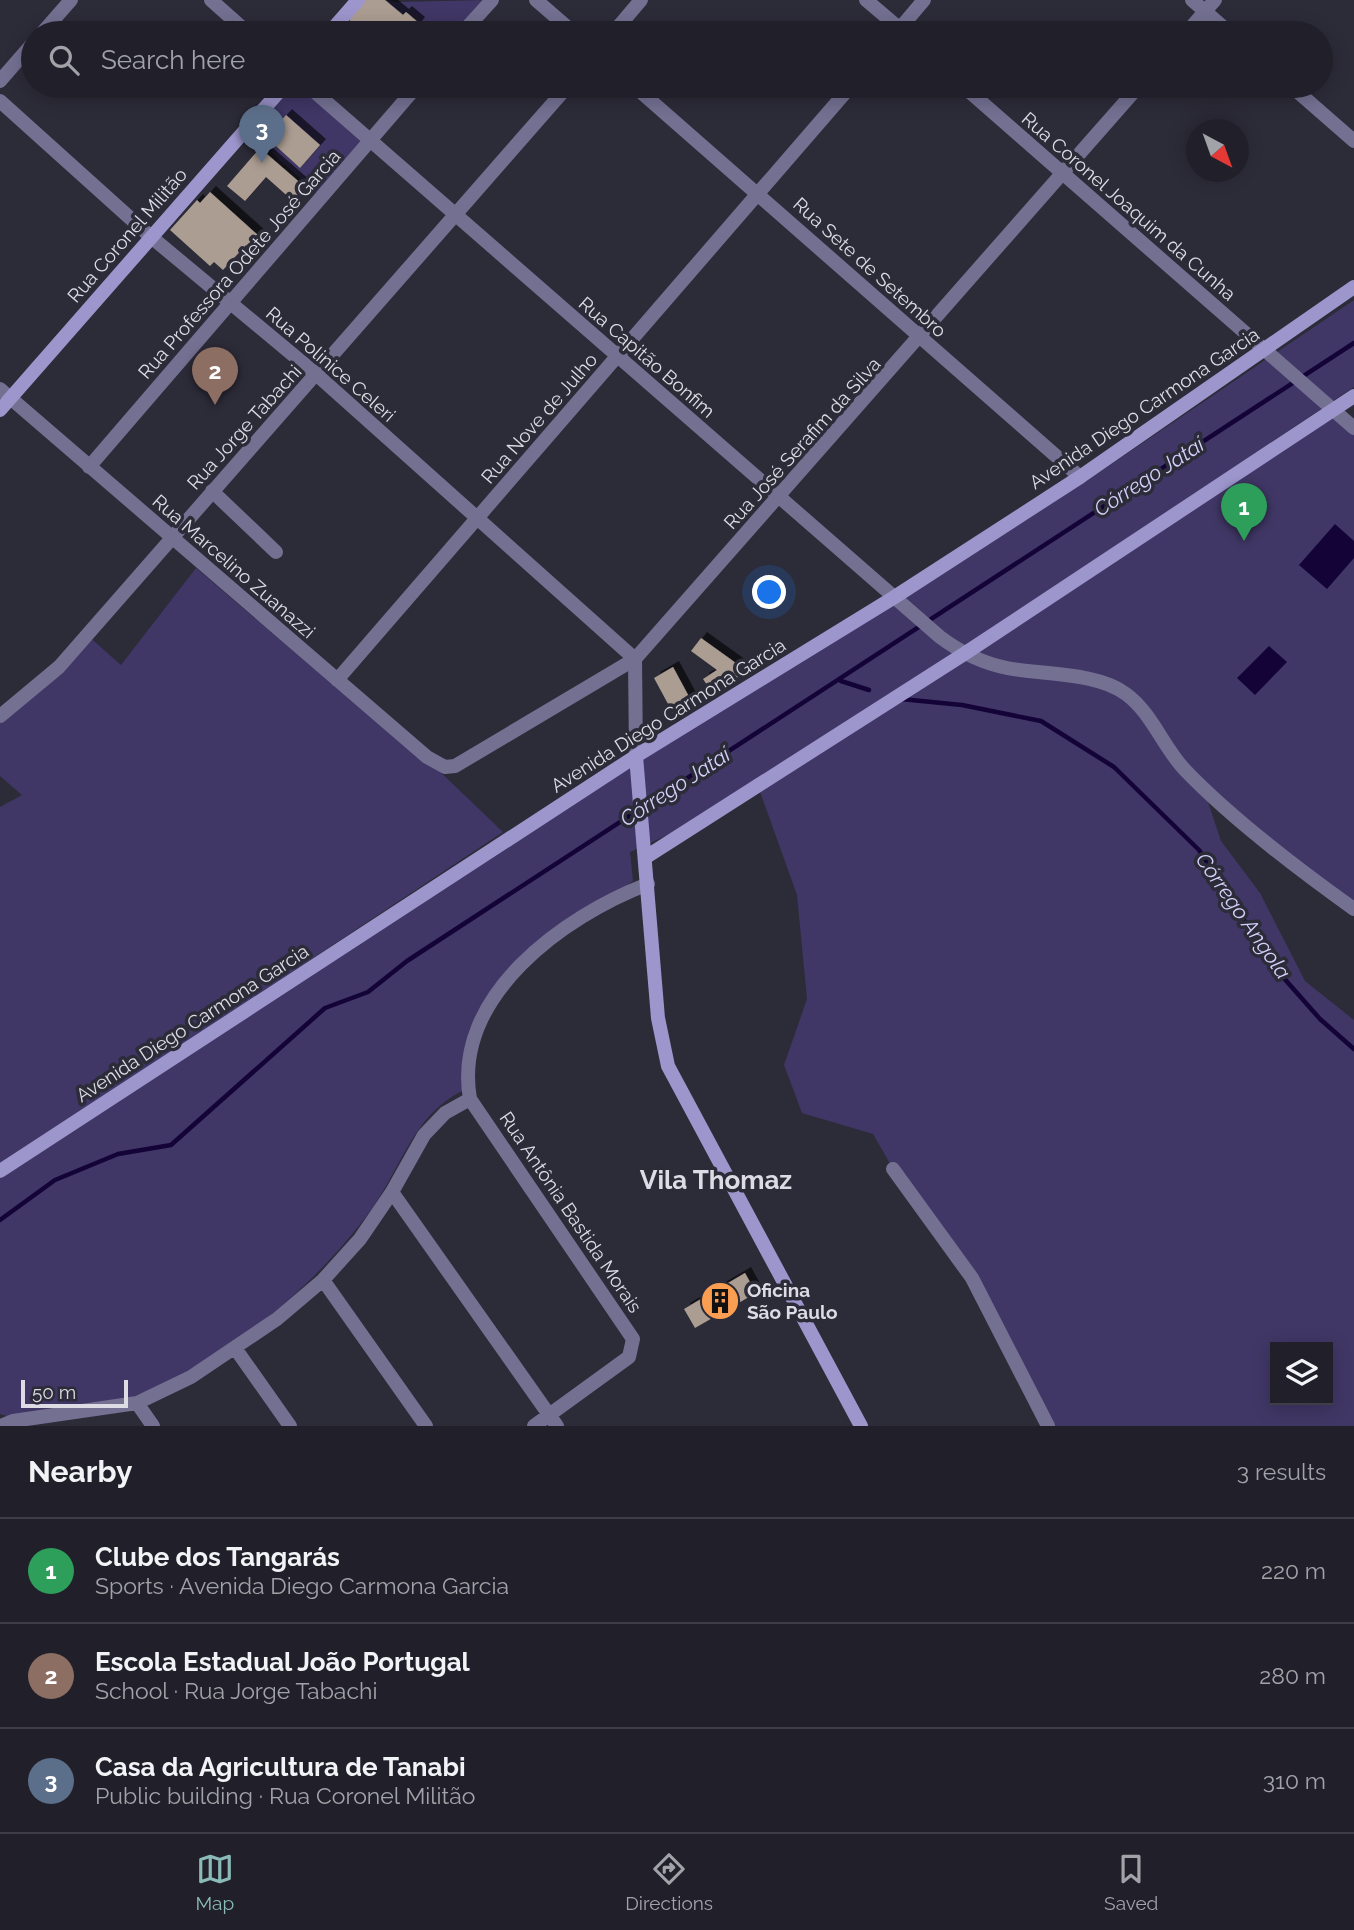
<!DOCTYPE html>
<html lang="en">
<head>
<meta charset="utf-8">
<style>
	body { margin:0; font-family:Raleway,sans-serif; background:#2d2d36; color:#f1f3f6 }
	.controls { position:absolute; right:21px; bottom:21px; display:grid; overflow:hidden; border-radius:0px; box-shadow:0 4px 18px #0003 }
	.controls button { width:63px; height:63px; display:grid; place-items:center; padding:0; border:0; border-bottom:2px solid #3e3e47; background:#21202a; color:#f1f3f6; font:35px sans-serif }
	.compass { position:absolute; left:1186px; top:119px; width:63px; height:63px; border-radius:50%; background:#21202a; box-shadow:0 4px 18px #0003; rotate:139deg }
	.scale { position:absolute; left:21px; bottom:18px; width:107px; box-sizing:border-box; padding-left:7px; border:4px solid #dddce5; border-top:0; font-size:19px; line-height:24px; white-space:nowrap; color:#dddce5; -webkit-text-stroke:5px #2c2b38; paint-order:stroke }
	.you { position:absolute; left:770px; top:593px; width:24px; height:24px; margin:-18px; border:5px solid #fff; border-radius:50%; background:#1a73e8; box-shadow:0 0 0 10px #1a73e833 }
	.badge { display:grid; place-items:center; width:46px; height:46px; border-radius:50%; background:#8bbbb9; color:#fff; font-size:23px; font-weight:700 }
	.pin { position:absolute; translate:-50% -58px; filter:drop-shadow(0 2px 4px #0008) }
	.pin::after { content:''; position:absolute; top:37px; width:24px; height:21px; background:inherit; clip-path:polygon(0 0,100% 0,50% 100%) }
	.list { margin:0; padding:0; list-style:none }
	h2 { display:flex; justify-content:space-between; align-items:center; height:91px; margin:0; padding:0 28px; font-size:30px }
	h2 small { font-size:23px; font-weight:400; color:#a2a3a8 }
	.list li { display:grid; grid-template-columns:46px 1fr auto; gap:21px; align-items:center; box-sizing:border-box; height:105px; padding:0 28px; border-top:2px solid #3e3e47 }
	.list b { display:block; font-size:26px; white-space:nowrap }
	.list p { margin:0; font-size:23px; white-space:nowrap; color:#a2a3a8 }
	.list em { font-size:23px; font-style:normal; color:#a2a3a8 }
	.icon { flex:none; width:38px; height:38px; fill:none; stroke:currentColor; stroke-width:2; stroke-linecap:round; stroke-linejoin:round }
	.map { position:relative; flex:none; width:1354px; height:1426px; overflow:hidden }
	.search { position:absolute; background:#21202a; box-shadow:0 4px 18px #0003; left:21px; right:21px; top:21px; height:77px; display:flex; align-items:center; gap:18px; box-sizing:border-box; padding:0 24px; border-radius:38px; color:#a2a3a8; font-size:26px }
	.sheet { height:406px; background:#21202a }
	nav { display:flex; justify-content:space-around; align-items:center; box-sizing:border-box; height:98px; border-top:2px solid #3e3e47; background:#21202a; font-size:19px; color:#a2a3a8 }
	nav a { display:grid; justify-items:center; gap:4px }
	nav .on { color:#8bbbb9 }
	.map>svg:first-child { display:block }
</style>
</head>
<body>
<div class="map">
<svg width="1354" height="1426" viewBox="0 0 1354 1426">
	<defs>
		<filter id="shadow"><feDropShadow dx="6" dy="-6" stdDeviation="0" flood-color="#0009"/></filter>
	</defs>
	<rect width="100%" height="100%" fill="#2c2b38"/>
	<!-- green -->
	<path fill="#403766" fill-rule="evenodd" d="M385,0l11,2 91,-2 -29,33h-36l-6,-6 3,-5 -13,-10 -3,3z
		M285,86h19l63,56 -47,54 -74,-66zM286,115l34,30 -20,23 -34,-31z
		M1354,300v87l-396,264 -286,182 -42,19 3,29 -109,78 -55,89 -7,43c-48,24 -60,74 -89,116 -53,75 -150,158 -238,189 -33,11 -91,15 -126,21l-9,-3v-238l513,-337 569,-355z
		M1334,410l20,18v481l-150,-119 17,51 39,52 45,88 49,39v406h-306l-49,-100 -106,-157 -20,-35 -71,-21 -18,-48 23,-66 -10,-104 -39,-109zM1275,1347h53v53h-53z
		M196,568l221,189 18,10 68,65 -503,334v-359l22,-12 -22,-19v-60l87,-81 34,30z"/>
	<!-- water -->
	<path fill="#140337" d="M1335,524l19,17v17l-27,31 -28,-24z
		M1269,646l18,16 -32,33 -18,-17z"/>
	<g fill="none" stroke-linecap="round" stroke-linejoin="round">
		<!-- stream -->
		<path stroke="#140337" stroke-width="4.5" d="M841,681l28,9
			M901,699l61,6 79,16 73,46 85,83 75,117 46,52 34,30
			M0,1220l55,-40 63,-26 53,-9 154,-137 43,-16 39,-31 947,-618"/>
	</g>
	<!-- building -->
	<path fill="#ac9d92" filter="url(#shadow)" d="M363,0h22l18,15 3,-3 13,11 -3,4 6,6h-57l-18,-15z
		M286,115l34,30 -20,23 -34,-31z
		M260,148l45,39 -12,14 -27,-24 -21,24 -18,-15z
		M210,192l51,46 -10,11 -5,-4 -23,25 -9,-8 -4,4 -40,-36 27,-30 3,3z
		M701,638l46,33 -15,10 -5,-4 -18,11 -6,-9 14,-9 -26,-19z
		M673,667l20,37 -19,11 -20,-37z
		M745,1273l11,20 -61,35 -11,-19z"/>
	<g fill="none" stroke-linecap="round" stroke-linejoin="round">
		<!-- street -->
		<path stroke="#747092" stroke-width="14" d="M211,0l37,33
			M536,0l38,33
			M866,0l39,33
			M1192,0l38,33
			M42,33l29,-33
			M462,33l30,-33
			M613,33l28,-33
			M896,33l28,-33
			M1186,33l29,-33
			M0,81l33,-38
			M308,86l632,551c20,15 42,26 67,31 35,7 90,4 119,26 26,19 37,53 59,76 47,49 113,99 169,139
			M634,86l446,391
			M963,86l391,342
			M1291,86l63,55
			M0,101l150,135 166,138 319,285
			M0,389l427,368 18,10 10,-1 180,-107 504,-573
			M89,467l328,-381
			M212,491l64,61
			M635,659l1,97
			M337,680l514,-594
			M0,716l59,-49 509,-581
			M893,1169l79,109 76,148
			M392,1192l165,234
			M323,1280l103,146
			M235,1348l55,78
			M137,1403l16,23
			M1,1426l12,-5 124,-18 54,-26 86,-58 46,-39 37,-41 32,-47 32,-57 21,-22 25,-14
			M534,1426l95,-69 4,-18 -163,-240c-18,-103 94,-183 178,-215"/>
		<!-- secondary -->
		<path stroke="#9d96cd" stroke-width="14" d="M329,33l29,-33
			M0,410l284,-324
			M636,756l22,262 10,48 193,360
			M646,857l318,-203 390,-258
			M0,1171l636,-415 257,-158 187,-121 274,-190"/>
	</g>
	<!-- icons -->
	<defs>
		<g id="building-disc" transform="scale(2.0125)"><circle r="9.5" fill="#fc9e52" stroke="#2c2b38"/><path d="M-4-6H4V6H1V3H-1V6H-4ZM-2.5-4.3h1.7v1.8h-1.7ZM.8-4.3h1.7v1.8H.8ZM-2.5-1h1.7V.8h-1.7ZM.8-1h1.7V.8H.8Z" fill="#111"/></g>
	</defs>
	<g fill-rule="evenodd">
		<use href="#building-disc" x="720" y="1301"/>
	</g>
	<g text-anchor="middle" stroke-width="7" stroke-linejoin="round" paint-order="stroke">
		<!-- street labels -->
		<g font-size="19" fill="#dddce5" stroke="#2c2b38">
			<text transform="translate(1129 206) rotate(41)" y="7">Rua Coronel Joaquim da Cunha</text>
			<text transform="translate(127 235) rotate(-49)" y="7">Rua Coronel Militão</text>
			<text transform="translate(239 264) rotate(-49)" y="7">Rua Professora Odete José Garcia</text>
			<text transform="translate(870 267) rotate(42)" y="7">Rua Sete de Setembro</text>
			<text transform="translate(647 357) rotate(41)" y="7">Rua Capitão Bonfim</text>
			<text transform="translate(331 364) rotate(41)" y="7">Rua Polinice Celeri</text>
			<text transform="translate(1144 408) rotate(-34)" y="7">Avenida Diego Carmona Garcia</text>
			<text transform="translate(539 418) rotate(-49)" y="7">Rua Nove de Julho</text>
			<text transform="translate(244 427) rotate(-48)" y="7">Rua Jorge Tabachi</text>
			<text transform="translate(802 443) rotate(-48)" y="7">Rua José Serafim da Silva</text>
			<text transform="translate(234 566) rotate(41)" y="7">Rua Marcelino Zuanazzi</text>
			<text transform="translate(668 715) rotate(-32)" y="7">Avenida Diego Carmona Garcia</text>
			<text transform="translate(192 1023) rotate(-33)" y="7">Avenida Diego Carmona Garcia</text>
			<text transform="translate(571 1212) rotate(56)" y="7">Rua Antônia Bastida Morais</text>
		</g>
		<!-- poi labels -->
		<g font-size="19" font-weight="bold" fill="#dddce5" stroke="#2c2b38" text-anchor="start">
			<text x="747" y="1297">Oficina<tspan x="747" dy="22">São Paulo</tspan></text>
		</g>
		<!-- water labels -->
		<g font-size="21" font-style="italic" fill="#d4d0fa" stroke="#2c2b38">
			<text transform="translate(1149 477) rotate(-33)" y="7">Córrego Jataí</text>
			<text transform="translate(675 787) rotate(-33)" y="7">Córrego Jataí</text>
			<text transform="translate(1243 916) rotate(55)" y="7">Córrego Angola</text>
		</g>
		<!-- district labels -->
		<g font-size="26" font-weight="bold" fill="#dddce5" stroke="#2c2b38">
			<text x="716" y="1189">Vila Thomaz</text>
		</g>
	</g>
</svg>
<div class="controls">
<button><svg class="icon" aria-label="layers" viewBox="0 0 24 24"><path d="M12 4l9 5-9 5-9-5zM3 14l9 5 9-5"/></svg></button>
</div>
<svg class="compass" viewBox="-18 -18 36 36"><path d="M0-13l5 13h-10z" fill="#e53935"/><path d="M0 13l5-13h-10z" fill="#a2a3a8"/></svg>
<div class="scale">50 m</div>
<div class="you"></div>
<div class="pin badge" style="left:1244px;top:541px;background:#2e9e5b">1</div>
<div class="pin badge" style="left:215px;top:405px;background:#8d6e63">2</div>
<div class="pin badge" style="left:262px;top:163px;background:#5c6f8a">3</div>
<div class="search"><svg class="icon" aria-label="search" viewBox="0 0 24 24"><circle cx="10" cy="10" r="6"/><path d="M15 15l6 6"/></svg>Search here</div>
</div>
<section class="sheet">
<h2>Nearby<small>3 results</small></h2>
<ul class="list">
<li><span class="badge" style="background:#2e9e5b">1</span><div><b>Clube dos Tangarás</b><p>Sports · Avenida Diego Carmona Garcia</p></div><em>220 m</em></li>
<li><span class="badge" style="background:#8d6e63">2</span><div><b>Escola Estadual João Portugal</b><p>School · Rua Jorge Tabachi</p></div><em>280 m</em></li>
<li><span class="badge" style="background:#5c6f8a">3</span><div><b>Casa da Agricultura de Tanabi</b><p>Public building · Rua Coronel Militão</p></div><em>310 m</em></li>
</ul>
</section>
<nav>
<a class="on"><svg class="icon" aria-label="map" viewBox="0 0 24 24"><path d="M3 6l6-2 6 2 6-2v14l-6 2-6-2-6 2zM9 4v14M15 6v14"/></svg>Map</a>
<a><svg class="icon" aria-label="directions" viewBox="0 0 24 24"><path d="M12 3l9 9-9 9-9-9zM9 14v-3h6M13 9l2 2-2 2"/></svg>Directions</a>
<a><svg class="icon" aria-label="saved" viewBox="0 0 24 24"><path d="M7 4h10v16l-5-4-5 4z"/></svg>Saved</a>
</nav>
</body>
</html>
